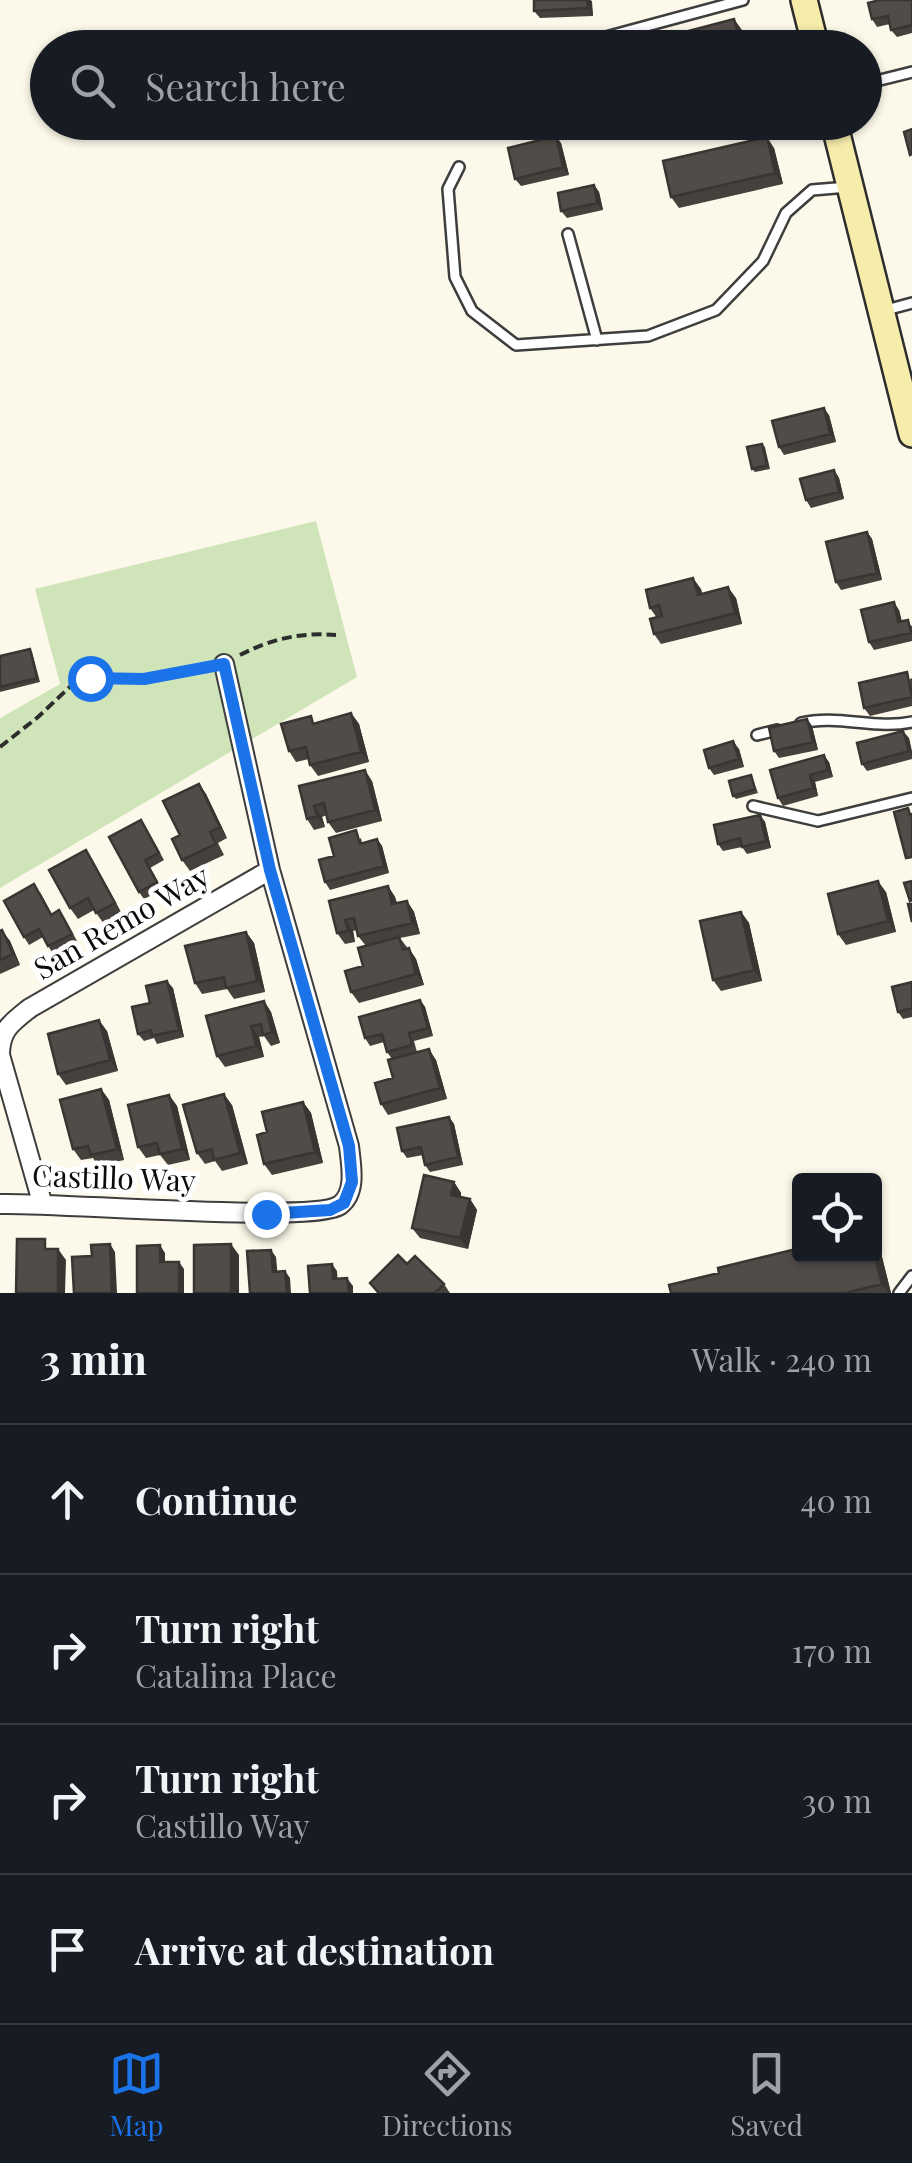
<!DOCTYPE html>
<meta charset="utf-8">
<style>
:root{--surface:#171b24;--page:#242831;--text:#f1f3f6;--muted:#9ea1a6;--line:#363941;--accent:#1a73e8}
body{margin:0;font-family:"Playfair Display",serif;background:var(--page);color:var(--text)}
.controls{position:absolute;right:30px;bottom:30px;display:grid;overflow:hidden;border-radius:10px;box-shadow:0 2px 8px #0004}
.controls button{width:90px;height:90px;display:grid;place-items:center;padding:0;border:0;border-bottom:2px solid var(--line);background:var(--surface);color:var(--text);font:50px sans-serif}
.stop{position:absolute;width:30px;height:30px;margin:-22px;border:8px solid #1a73e8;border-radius:50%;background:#fff}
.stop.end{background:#1a73e8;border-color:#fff;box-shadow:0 2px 10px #0008}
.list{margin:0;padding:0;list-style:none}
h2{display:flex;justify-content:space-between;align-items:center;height:130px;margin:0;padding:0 40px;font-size:42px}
h2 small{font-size:32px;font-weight:400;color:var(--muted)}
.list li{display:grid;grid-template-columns:65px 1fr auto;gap:30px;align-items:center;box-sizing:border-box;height:150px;padding:0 40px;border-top:2px solid var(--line)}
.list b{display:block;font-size:38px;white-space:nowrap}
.list p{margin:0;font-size:32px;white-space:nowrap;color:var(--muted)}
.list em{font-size:32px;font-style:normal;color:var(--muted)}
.icon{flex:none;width:55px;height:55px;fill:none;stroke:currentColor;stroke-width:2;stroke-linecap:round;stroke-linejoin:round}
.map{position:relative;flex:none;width:912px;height:1293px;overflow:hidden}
.search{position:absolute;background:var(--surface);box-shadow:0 2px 8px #0004;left:30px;right:30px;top:30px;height:110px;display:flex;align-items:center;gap:25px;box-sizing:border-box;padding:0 35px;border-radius:55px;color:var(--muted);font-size:38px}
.sheet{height:730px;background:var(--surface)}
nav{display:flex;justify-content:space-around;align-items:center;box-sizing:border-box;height:140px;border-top:2px solid var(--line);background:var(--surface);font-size:28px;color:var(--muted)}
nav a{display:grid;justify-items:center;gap:5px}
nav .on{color:var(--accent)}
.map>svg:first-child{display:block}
.green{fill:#cfe4b8}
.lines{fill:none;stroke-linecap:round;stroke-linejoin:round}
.lane-casing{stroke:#3e3e3e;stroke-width:14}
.street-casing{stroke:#3e3e3e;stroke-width:22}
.secondary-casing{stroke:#2d2d2d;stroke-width:30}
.path{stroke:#2d2d2d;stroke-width:4;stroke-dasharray:10 5;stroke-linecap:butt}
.lane{stroke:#fff;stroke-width:9}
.street{stroke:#fff;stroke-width:18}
.secondary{stroke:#f7edab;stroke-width:25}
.wall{fill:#47413e}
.shaded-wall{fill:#393532}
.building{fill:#524c48;stroke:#393532;stroke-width:2.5}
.route{stroke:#1a73e8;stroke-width:12}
.labels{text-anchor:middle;stroke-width:10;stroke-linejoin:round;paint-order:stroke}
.street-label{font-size:30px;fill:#0b0b0b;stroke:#fff}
</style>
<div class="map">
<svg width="912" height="1293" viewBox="0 0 912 1293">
<rect width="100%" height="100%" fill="#fdf9ea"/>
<path class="green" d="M316 521 357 677 0 888V718L60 684 35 589Z"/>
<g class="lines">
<defs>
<path id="lane" d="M565 48 743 0
M864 84 912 72
M459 167 448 189 455 277 472 311 516 345 648 336 716 310 763 261 786 213 812 190 848 187
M568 234 597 340
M886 310 912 303
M801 723C838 714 875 730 912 722
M757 735 777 730
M753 806 818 821 912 798
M899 1293 912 1276"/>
<path id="street" d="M42 1202 0 1055C0 1030 11 1023 30 1008L270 870
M0 1204C53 1202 314 1224 340 1205 357 1192 351 1165 349 1146L270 870 224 664"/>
<path id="secondary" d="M804 0 816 48
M834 122 912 434"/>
</defs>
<use href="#lane" class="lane-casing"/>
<use href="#street" class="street-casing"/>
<use href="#secondary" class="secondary-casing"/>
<path class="path" d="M240 655C271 639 301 632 336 635
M0 747 38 717 75 682 90 678 143 679 203 669"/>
<use href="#lane" class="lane"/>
<use href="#street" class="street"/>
<use href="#secondary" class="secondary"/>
</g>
<path class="wall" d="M534 0H591L593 16 540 18 534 11Z
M912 0V33L897 37 891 30 890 24 877 27 872 19Z
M561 143 569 175 521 186 515 179Z
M774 148 783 184 679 208 671 197Z
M594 185 599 192 603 210 567 218 561 211Z
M829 415 836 442 784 455 779 447Z
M762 444 765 447 770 469 755 472 752 469Z
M834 470 839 478 844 499 811 508 806 500Z
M867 532 872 539 882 580 841 590 836 582Z
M701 589 702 594 736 598 742 624 661 644 654 634 657 618 650 608Z
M899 610 902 622 912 626V641L874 650 869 642Z
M32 652 40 682 0 692V656Z
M912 678V706L870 716 864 708Z
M351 713 359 724 369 762 318 776 310 765 309 759 296 762 289 751 316 723Z
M807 719 812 726 818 750 779 758 774 751Z
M909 738 912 751V759L867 771 862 764Z
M739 749 744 767 714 775 709 768Z
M829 762 833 777 815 782 818 796 783 806 778 798Z
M751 775 758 793 736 799 733 796Z
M372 781 382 821 336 833 328 822 327 815 322 817 325 827 314 830 307 819 299 786Z
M199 784 206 794 227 838 218 843 224 855 190 871 182 860 180 835Z
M760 815 765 822 771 848 747 854 742 847 723 851 718 844Z
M146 828 164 860 150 868 162 890 144 899 139 892Z
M361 838 362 843 377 839 382 846 389 873 330 890 325 882 334 856Z
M93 861 122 914 104 924 94 910 78 919 70 908Z
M388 886 395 897 397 903 407 901 414 912 420 934 400 938 416 959 424 985 359 1003 351 992 363 966 366 946 358 936 357 930 353 931 355 942 345 944 337 933 329 901Z
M40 892 52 914 64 917 77 941 53 954 43 937 29 945 24 937Z
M886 892 896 932 846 945 838 934Z
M741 912 749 923 762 981 721 991 713 980Z
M0 931 10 941 20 965 0 974Z
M246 932 254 943 265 992 234 999 227 989 202 994 195 983Z
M912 982V1017L903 1019 898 1012Z
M173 988 184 1037 157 1044 154 1038 144 1041 138 1034 150 1003Z
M420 1000 425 1007 433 1036 414 1041 417 1052 436 1060 447 1099 388 1115 381 1104 393 1078 392 1059 387 1052 384 1042 370 1046 365 1038Z
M264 1001 271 1012 280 1043 271 1046 264 1036 259 1037 264 1057 225 1067 217 1056Z
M107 1031 118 1071 66 1085 58 1074Z
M101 1089 109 1100 124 1160 98 1166 93 1158 81 1160 73 1149Z
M169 1095 177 1106 190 1160 168 1165 160 1155 146 1158 138 1147Z
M303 1102 311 1113 323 1163 272 1175 264 1164 267 1132Z
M232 1105 248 1164 222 1171 215 1161 205 1164 197 1153Z
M449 1117 454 1124 463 1165 430 1172 425 1165 423 1155 407 1158 402 1151Z
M454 1182 461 1193V1197L470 1199 477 1210 468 1249 420 1238 412 1228Z
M874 1239 879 1245 891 1293H671L874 1256Z
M407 1264 444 1284 450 1293H377L370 1283Z"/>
<path class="shaded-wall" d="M587 0 592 1 593 16 588 8Z
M734 19 742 30 747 48H742Z
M556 136 561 143 569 175 563 167Z
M767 137 774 148 783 184 775 173Z
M594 185 599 192 603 210 597 203Z
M824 408 829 415 836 442 830 434Z
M834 470 839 478 844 499 839 492Z
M867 532 872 539 882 580 877 573Z
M693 578 701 589 705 606 698 595Z
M728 587 736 598 742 624 735 613Z
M894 602 899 610 904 630 898 622Z
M351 713 359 724 369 762 361 752Z
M807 719 812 726 818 750 813 742Z
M903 731 909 738 912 756 909 751Z
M733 741 739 749 744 767 739 759Z
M824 755 829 762 833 777 828 770Z
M365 770 372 781 382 821 375 810Z
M810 775 815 782 818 796 813 788Z
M199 784 206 794 227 838 220 827Z
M314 806 322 817 325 827 317 816Z
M760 815 765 822 771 848 766 841Z
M377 839 382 846 389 873 384 866Z
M86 850 93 861 122 914 115 903Z
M878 881 886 892 896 932 888 921Z
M388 886 395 897 400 915 392 904Z
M407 901 414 912 420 934 412 923Z
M741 912 749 923 762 981 754 970Z
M345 920 353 931 355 942 348 931Z
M2 930 10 941 20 965 13 954Z
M246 932 254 943 265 992 257 981Z
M409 948 416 959 424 985 416 974Z
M167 981 173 988 184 1037 179 1030Z
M420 1000 425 1007 433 1036 428 1028Z
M264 1001 271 1012 280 1043 272 1032Z
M99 1020 107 1031 118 1071 110 1060Z
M251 1026 259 1037 264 1057 256 1046Z
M429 1049 436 1060 447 1099 440 1088Z
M101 1089 109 1100 124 1160 117 1149Z
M224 1094 232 1105 248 1164 240 1153Z
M169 1095 177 1106 190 1160 182 1149Z
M303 1102 311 1113 323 1163 315 1152Z
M449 1117 454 1124 463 1165 458 1157Z
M454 1182 461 1193 459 1205 451 1195Z
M470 1199 477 1210 468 1249 460 1238Z
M874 1239 879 1245 891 1293H888L882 1284 874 1254Z
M110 1244 115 1252 117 1293H112Z
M231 1244 239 1255V1293H231Z
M160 1245 165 1253V1269L160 1262Z
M58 1249 66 1260 65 1293H58Z
M271 1250 276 1257 278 1279 273 1272Z
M179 1262 184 1269V1293H179Z
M332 1264 337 1271 338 1287 333 1279Z
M285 1271 290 1278 291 1293H287Z
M347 1278 353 1286V1293H349Z"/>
<path class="building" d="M534 0H587L588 8 534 11Z
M880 0H912V25L891 30 888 16 872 19 868 3Z
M734 19 742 48H673L669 36Z
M912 129V154L910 155 904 132Z
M556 136 563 167 515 179 508 148Z
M767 137 775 173 671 197 663 161Z
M594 185 597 203 561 211 558 193Z
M824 408 830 434 779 447 772 421Z
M762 444 767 465 752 469 747 447Z
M834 470 839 492 806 500 800 479Z
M867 532 877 573 836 582 826 542Z
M693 578 698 595 728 587 735 613 654 634 650 619 662 616 659 605 650 608 646 590Z
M894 602 898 622 908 620 911 633 869 642 861 610Z
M30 649 37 678 0 687V656Z
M907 672 912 697 864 708 859 683Z
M351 713 361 752 310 765 306 747 289 751 281 724 311 716 313 724Z
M807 719 813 742 774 751 769 728Z
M903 731 909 751 862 764 857 743Z
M733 741 739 759 709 768 704 750Z
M824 755 828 770 810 775 813 788 778 798 770 770Z
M365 770 375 810 328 822 324 803 314 806 317 816 307 819 299 786Z
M751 775 755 789 733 796 729 781Z
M199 784 220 827 210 832 216 844 182 860 172 839 180 835 163 801Z
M908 808 910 815 912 814V857L906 858 894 812Z
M760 815 766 841 742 847 740 838 718 844 714 825Z
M141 820 159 853 145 860 157 882 139 892 109 837Z
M356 830 360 844 377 839 384 866 325 882 319 860 334 856 329 838Z
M86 850 115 903 96 913 88 898 70 908 49 870Z
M878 881 888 921 838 934 828 894Z
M912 881V900L910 901 904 883Z
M34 884 51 915 59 910 72 934 48 946 39 929 24 937 4 901Z
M388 886 392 904 407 901 412 923 358 936 354 918 345 920 348 931 337 933 329 901Z
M908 904H912V922Z
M741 912 754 970 713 980 700 921Z
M2 930 13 954 0 960V931Z
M246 932 257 981 226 988 224 977 195 983 185 946Z
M399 937 403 950 409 948 416 974 351 992 345 971 363 966 358 948Z
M167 981 179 1030 152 1036 151 1030 138 1034 132 1007 150 1003 146 986Z
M912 982V1008L898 1012 892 987Z
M420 1000 428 1028 409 1033 412 1045 387 1052 382 1034 365 1038 359 1017Z
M264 1001 272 1032 263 1035 261 1024 251 1026 256 1046 217 1056 206 1016Z
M99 1020 110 1060 58 1074 48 1034Z
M429 1049 440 1088 381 1104 375 1083 393 1078 388 1060Z
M101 1089 117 1149 91 1155 88 1146 73 1149 60 1100Z
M224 1094 240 1153 214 1160 212 1149 197 1153 183 1105Z
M169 1095 182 1149 160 1154 157 1143 138 1147 128 1105Z
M303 1102 315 1152 264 1164 257 1135 267 1132 262 1112Z
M449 1117 458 1157 425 1165 421 1147 402 1151 397 1128Z
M424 1175 454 1182 451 1195 470 1199 460 1238 412 1228Z
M17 1239H45V1249H58V1293H16Z
M110 1244 112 1293H74L72 1257 92 1256 91 1245Z
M231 1244V1293H194V1245Z
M160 1245V1262H179V1293H137V1246Z
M800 1248V1256H874V1254L882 1284 845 1293H671L669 1285 719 1273 718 1268Z
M271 1250 273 1272 285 1271 287 1293H250L247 1251Z
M398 1255 407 1264 415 1256 444 1284 435 1293H379L370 1283Z
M332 1264 333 1279 347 1278 349 1293H310L308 1266Z"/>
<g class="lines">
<path class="route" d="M90 678 144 679 224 664 270 870 349 1146 352 1182 344 1203 330 1210 266 1214"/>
</g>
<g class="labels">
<g class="street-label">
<text transform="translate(122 923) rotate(-30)" y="10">San Remo Way</text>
<text transform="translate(114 1179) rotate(2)" y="10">Castillo Way</text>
</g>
</g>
</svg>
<div class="controls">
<button><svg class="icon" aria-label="locate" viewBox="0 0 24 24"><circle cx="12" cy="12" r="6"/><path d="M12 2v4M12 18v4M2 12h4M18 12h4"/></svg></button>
</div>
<div class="stop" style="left:90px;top:678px"></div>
<div class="stop end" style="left:266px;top:1214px"></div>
<div class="search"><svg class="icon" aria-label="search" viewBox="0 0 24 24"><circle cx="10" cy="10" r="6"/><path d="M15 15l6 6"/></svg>Search here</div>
</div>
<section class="sheet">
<h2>3 min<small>Walk · 240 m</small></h2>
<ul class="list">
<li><svg class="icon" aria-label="ahead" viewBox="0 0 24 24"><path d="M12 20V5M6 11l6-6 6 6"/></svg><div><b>Continue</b></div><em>40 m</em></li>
<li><svg class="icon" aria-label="right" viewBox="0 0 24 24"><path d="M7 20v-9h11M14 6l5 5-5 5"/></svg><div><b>Turn right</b><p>Catalina Place</p></div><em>170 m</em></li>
<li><svg class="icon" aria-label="right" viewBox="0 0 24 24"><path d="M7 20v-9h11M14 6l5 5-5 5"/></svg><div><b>Turn right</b><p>Castillo Way</p></div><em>30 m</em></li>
<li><svg class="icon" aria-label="arrive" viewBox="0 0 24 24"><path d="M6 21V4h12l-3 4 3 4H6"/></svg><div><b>Arrive at destination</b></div></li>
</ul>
</section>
<nav>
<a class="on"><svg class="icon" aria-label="map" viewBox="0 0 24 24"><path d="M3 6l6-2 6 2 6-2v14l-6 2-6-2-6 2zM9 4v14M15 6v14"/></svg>Map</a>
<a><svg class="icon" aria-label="directions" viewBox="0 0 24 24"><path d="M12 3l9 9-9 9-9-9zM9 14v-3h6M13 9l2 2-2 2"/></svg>Directions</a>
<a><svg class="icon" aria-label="saved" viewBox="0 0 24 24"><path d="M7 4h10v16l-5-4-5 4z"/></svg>Saved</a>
</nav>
